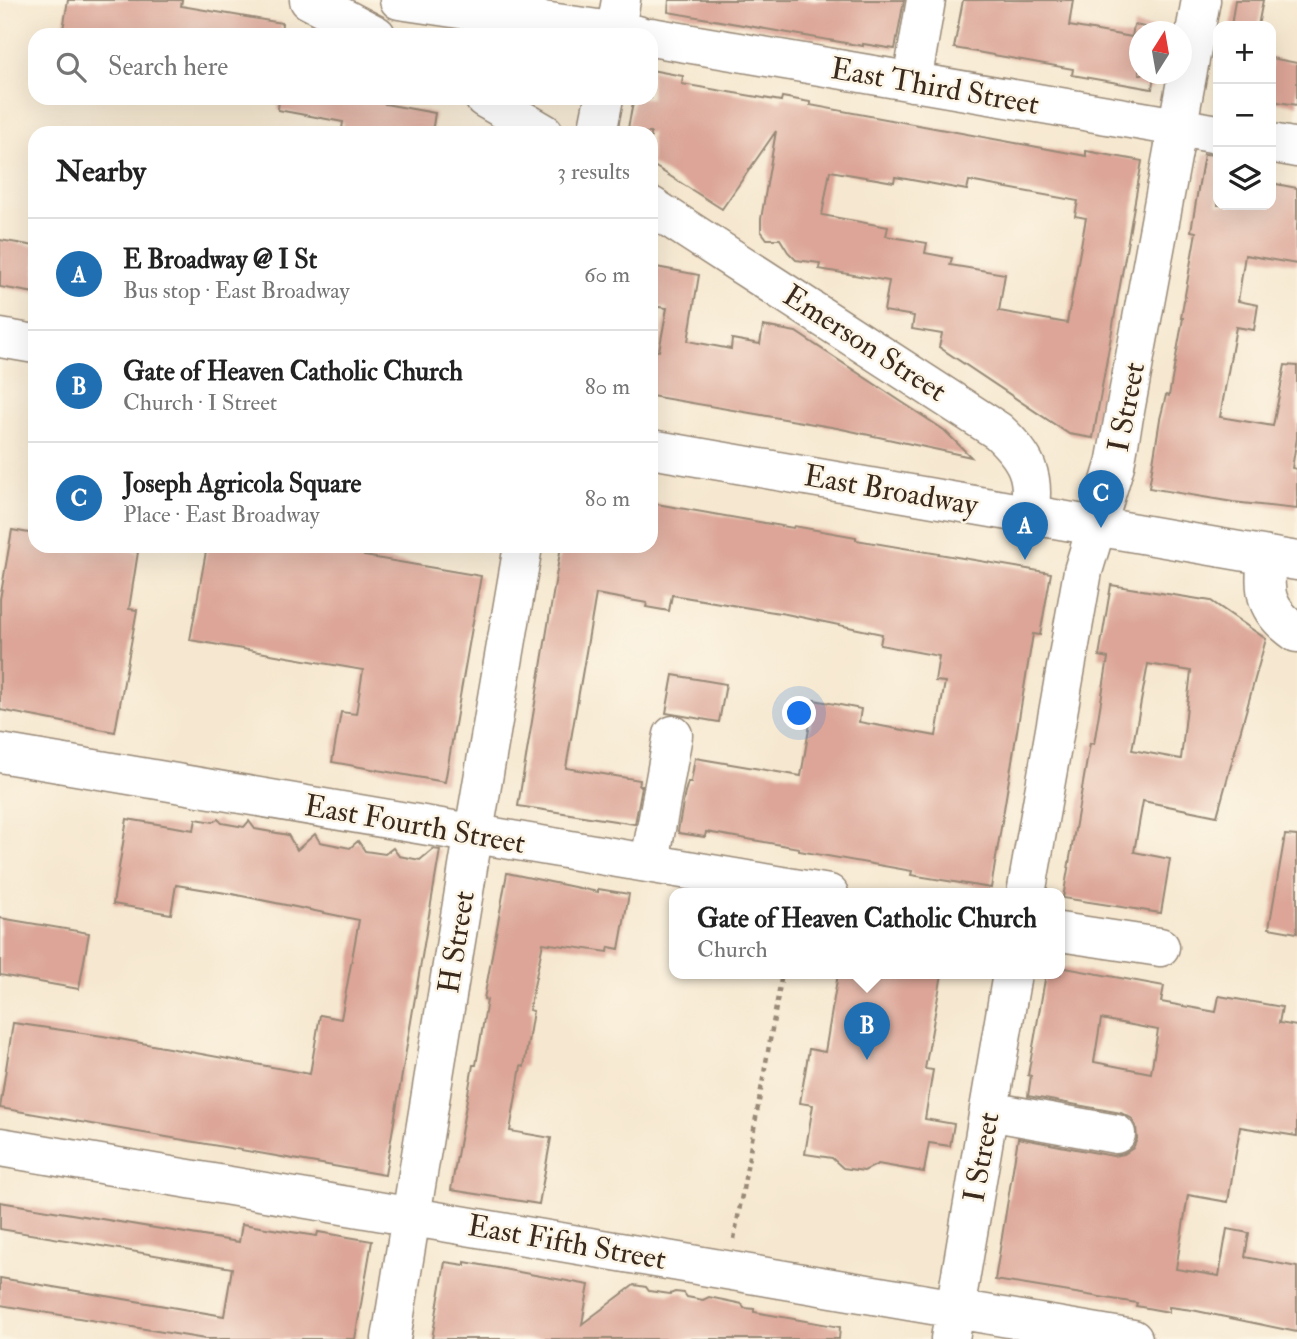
<!DOCTYPE html>
<meta charset="utf-8">
<style>
:root{--surface:#fff;--page:#f6f6f6;--text:#222;--muted:#767676;--line:#e0e0e0;--accent:#1f6fb2}
body{margin:0;font-family:"IM FELL Double Pica",serif;background:var(--page);color:var(--text)}
.controls{position:absolute;right:21px;top:21px;display:grid;overflow:hidden;border-radius:14px;box-shadow:0 7px 28px #0002}
.controls button{width:63px;height:63px;display:grid;place-items:center;padding:0;border:0;border-bottom:2px solid var(--line);background:var(--surface);color:var(--text);font:35px sans-serif}
.compass{position:absolute;left:1129px;top:21px;width:63px;height:63px;border-radius:50%;background:var(--surface);box-shadow:0 7px 28px #0002;rotate:11deg}
.you{position:absolute;left:800px;top:714px;width:24px;height:24px;margin:-18px;border:5px solid #fff;border-radius:50%;background:#1a73e8;box-shadow:0 0 0 10px #1a73e833}
.badge{display:grid;place-items:center;width:46px;height:46px;border-radius:50%;background:var(--accent);color:#fff;font-size:23px;font-weight:700}
.pin{position:absolute;translate:-50% -58px;filter:drop-shadow(0 2px 4px #0008)}
.pin::after{content:'';position:absolute;top:37px;width:24px;height:21px;background:inherit;clip-path:polygon(0 0,100% 0,50% 100%)}
.popup{position:absolute;left:669px;top:888px;width:396px;height:91px;box-sizing:border-box;display:grid;place-content:center;border-radius:14px;background:var(--surface);filter:drop-shadow(0 2px 5px #0005);font-size:23px;white-space:nowrap;color:var(--muted)}
.popup b{font-size:26px;color:var(--text)}
.popup::after{content:'';position:absolute;left:50%;top:100%;margin-left:-14px;border:14px solid transparent;border-top-color:var(--surface)}
.list{margin:0;padding:0;list-style:none}
h2{display:flex;justify-content:space-between;align-items:center;height:91px;margin:0;padding:0 28px;font-size:30px}
h2 small{font-size:23px;font-weight:400;color:var(--muted)}
.list li{display:grid;grid-template-columns:46px 1fr auto;gap:21px;align-items:center;box-sizing:border-box;height:112px;padding:0 28px;border-top:2px solid var(--line)}
.list b{display:block;font-size:26px;white-space:nowrap}
.list p{margin:0;font-size:23px;white-space:nowrap;color:var(--muted)}
.list em{font-size:23px;font-style:normal;color:var(--muted)}
.icon{flex:none;width:38px;height:38px;fill:none;stroke:currentColor;stroke-width:2;stroke-linecap:round;stroke-linejoin:round}
.map{position:relative;flex:none;width:1297px;height:1339px;overflow:hidden}
.search{position:absolute;background:var(--surface);box-shadow:0 7px 28px #0002;left:28px;top:28px;width:630px;height:77px;display:flex;align-items:center;gap:18px;box-sizing:border-box;padding:0 24px;border-radius:21px;color:var(--muted);font-size:26px}
.panel{position:absolute;background:var(--surface);box-shadow:0 7px 28px #0002;left:28px;top:126px;width:630px;height:427px;border-radius:21px}
.map>svg:first-child{display:block}
.building{fill:#dca597;fill-rule:evenodd}
.lines{fill:none;stroke-linecap:round;stroke-linejoin:round}
.minor-casing{stroke:#988977;stroke-width:41}
.major-casing{stroke:#988977;stroke-width:41}
.path{stroke:#988977;stroke-width:4.5;stroke-dasharray:5 5;stroke-linecap:butt}
.minor{stroke:#fff;stroke-width:38}
.major{stroke:#fff;stroke-width:38}
.labels{text-anchor:middle;stroke-width:5;stroke-linejoin:round;paint-order:stroke}
.street-label{font-size:30px;fill:#3b2a1e;stroke:#fcf5e5}
</style>
<div class="map">
<svg width="1297" height="1339" viewBox="0 0 1297 1339">
<rect width="100%" height="100%" fill="#fcf5e5"/>
<filter id="ink" filterUnits="userSpaceOnUse"><feTurbulence type="fractalNoise" baseFrequency=".0143" numOctaves="2"/><feDisplacementMap in="SourceGraphic" scale="14" xChannelSelector="R" yChannelSelector="G"/><feConvolveMatrix kernelMatrix="1 2 1 2 8 2 1 2 1" color-interpolation-filters="sRGB"/></filter>
<filter id="wash" filterUnits="userSpaceOnUse"><feTurbulence type="fractalNoise" baseFrequency=".00686" numOctaves="4" result="noise"/><feDisplacementMap in="SourceGraphic" scale="28" xChannelSelector="R" yChannelSelector="G"/><feGaussianBlur stdDeviation="1.57" result="paint"/><feColorMatrix in="noise" values="0 0 0 0 0 0 0 0 0 0 0 0 0 0 0 0 0 1.4 0 .05"/><feComposite in="paint" operator="in"/></filter>
<g filter="url(#wash)">
<rect width="100%" height="100%" fill="#f6e8d0"/>
<g id="blocks">
<path class="building" d="M68 0H182L181 6 282 23 281 35H62Z
M669 0H904L895 49 863 44V46L668 12Z
M963 0H1073L1069 26 1132 37 1134 25 1162 30 1139 32V74H1154L1152 89 1072 75 1073 69 954 48Z
M1235 0H1263L1258 26H1231Z
M1271 58 1297 63V105L1271 101Z
M651 70 683 76 682 84 781 101 782 97 810 102V105L1086 156V151L1142 161 1093 438 1069 434 939 347 942 334 912 329 914 316 884 311 889 281 819 269 820 263 796 260 788 252 780 239H767L761 231V219L776 131 722 209 651 164V133H627L634 98H651ZM830 171 894 182 895 177 967 190 969 181 1078 201 1075 216 1086 218 1067 323 999 311 1005 274 950 265 952 258 925 253 927 243 886 236 888 227 822 215Z
M279 98H387L385 104 435 113 432 133H349L350 130 342 129 343 122 278 110Z
M1204 154 1218 155V205H1271V183L1297 188V264L1245 255 1238 301 1258 305 1254 330 1236 327 1220 417 1273 426 1285 365 1297 366V438L1292 468 1297 469V509L1233 502 1149 488 1160 419 1166 395 1169 396 1183 318H1181L1196 232 1191 231Z
M0 240 35 246V293L0 287Z
M651 266 699 275 688 341 731 349 732 339 760 344 763 326 796 332 944 430 971 457 837 428 651 396V350L659 351 667 308 651 306Z
M651 503 793 528 794 526 856 537V540L1051 573 1040 635 1033 634 991 888 911 875 912 871 799 851V848L706 832 705 837 679 833 678 831 685 792 688 782H691L695 758 801 776 814 700 861 709 859 722 936 736 945 682 935 681 939 656 880 645 882 634 786 614 672 595 669 611 646 607 647 603 596 594 566 768 640 780 639 786H642L635 824 518 806 561 546H651Z
M12 530 35 534V546H105L138 552 129 609 137 610 115 732 0 710V599Z
M207 546H366L364 556 481 576 445 782 332 762 341 712 356 714 363 670 190 640Z
M1111 585 1211 601 1266 639 1217 816 1143 801 1134 852 1170 859 1161 913 1063 898 1090 743 1094 744 1108 658 1099 656ZM1148 664 1191 671 1181 759 1132 750Z
M673 675 726 684 719 722 666 713Z
M127 819 194 830 196 819 213 822 218 819 222 823 244 827 249 821 255 829 288 835 297 850 315 834 320 842 350 848 358 841 365 851 385 854 393 848 399 856 420 860 433 849 440 850 385 1175 0 1108 13 1023 103 1036 310 1074 320 1015 341 1019 359 920 232 894 176 885 171 914 113 904Z
M1285 835 1297 836V933L1269 928Z
M507 873 598 892V889L629 894 619 949 609 947 608 952 543 943 529 1010 533 1011 524 1067 521 1066 510 1131 551 1138 539 1204 451 1190 473 1065H476L482 1031 487 1000 484 999Z
M0 918 89 933 79 989 0 975Z
M1060 967 1164 986 1161 1002 1216 1012 1219 996 1282 1007 1279 1023 1297 1026V1136L1240 1127 1228 1202 1188 1195 1176 1269 1219 1276 1227 1229 1249 1233 1245 1257 1297 1267V1332L1192 1310 1169 1307V1312L1136 1306 1137 1303 995 1280 1018 1138 1113 1156 1124 1154 1133 1148 1137 1139 1136 1126 1131 1118 1121 1113 1028 1096 1031 1076 1028 1075 1046 974H1060ZM1101 1019 1158 1030 1151 1073 1094 1062Z
M838 974H942L925 1069 933 1070 925 1119 954 1124 950 1146 929 1143 924 1172 878 1164 864 1171 843 1168 832 1158 805 1154 813 1105 800 1103 809 1049 825 1052Z
M0 1202 239 1242 242 1224 317 1236 318 1232 372 1241 355 1339H205L0 1305V1278L224 1316 232 1268 0 1229Z
M445 1262 465 1265V1262L589 1285 582 1324 634 1285 646 1287 649 1291 670 1294 675 1292 684 1293 687 1297 703 1300 709 1297 742 1304 744 1308 754 1309V1312L840 1327 839 1339H432Z"/>
</g>
</g>
<g filter="url(#ink)">
<use href="#blocks" fill-opacity="0" stroke="#988977" stroke-width="2"/>
<g class="lines">
<defs>
<path id="minor" d="M309 0 376 35
M399 0 638 35
M615 35 621 0
M651 37 1218 134
M912 82 926 0
M484 98 544 133
M597 133 604 98
M1271 143 1297 148
M651 206 998 431C1026 457 1036 475 1029 514
M1267 556C1263 593 1265 611 1297 633
M0 753 829 894
M650 862 673 735
M1026 894 1083 571 1115 465 1201 0
M1060 932 1160 947
M989 1111 1116 1134
M0 1147 1133 1339
M391 1339 469 861 523 546
M950 1339 1012 974"/>
<path id="major" d="M0 338 35 344
M651 449 1297 561"/>
</defs>
<use href="#minor" class="minor-casing"/>
<use href="#major" class="major-casing"/>
<path class="path" d="M734 1239 782 974"/>
<use href="#minor" class="minor"/>
<use href="#major" class="major"/>
</g>
</g>
<g class="labels">
<g class="street-label">
<text transform="translate(935 86) rotate(10)" y="10">East Third Street</text>
<text transform="translate(865 343) rotate(33)" y="10">Emerson Street</text>
<text transform="translate(1126 407) rotate(-79)" y="10">I Street</text>
<text transform="translate(891 490) rotate(10)" y="10">East Broadway</text>
<text transform="translate(415 824) rotate(10)" y="10">East Fourth Street</text>
<text transform="translate(456 942) rotate(-81)" y="10">H Street</text>
<text transform="translate(981 1157) rotate(-80)" y="10">I Street</text>
<text transform="translate(567 1242) rotate(10)" y="10">East Fifth Street</text>
</g>
</g>
</svg>
<div class="controls">
<button>+</button>
<button>−</button>
<button><svg class="icon" aria-label="layers" viewBox="0 0 24 24"><path d="M12 4l9 5-9 5-9-5zM3 14l9 5 9-5"/></svg></button>
</div>
<svg class="compass" viewBox="-18 -18 36 36"><path d="M0-13l5 13h-10z" fill="#e53935"/><path d="M0 13l5-13h-10z" fill="#767676"/></svg>
<div class="you"></div>
<div class="pin badge" style="left:1025px;top:560px">A</div>
<div class="pin badge" style="left:867px;top:1060px">B</div>
<div class="popup"><b>Gate of Heaven Catholic Church</b>Church</div>
<div class="pin badge" style="left:1101px;top:528px">C</div>
<div class="search"><svg class="icon" aria-label="search" viewBox="0 0 24 24"><circle cx="10" cy="10" r="6"/><path d="M15 15l6 6"/></svg>Search here</div>
<section class="panel">
<h2>Nearby<small>3 results</small></h2>
<ul class="list">
<li><span class="badge">A</span><div><b>E Broadway @ I St</b><p>Bus stop · East Broadway</p></div><em>60 m</em></li>
<li><span class="badge">B</span><div><b>Gate of Heaven Catholic Church</b><p>Church · I Street</p></div><em>80 m</em></li>
<li><span class="badge">C</span><div><b>Joseph Agricola Square</b><p>Place · East Broadway</p></div><em>80 m</em></li>
</ul>
</section>
</div>
